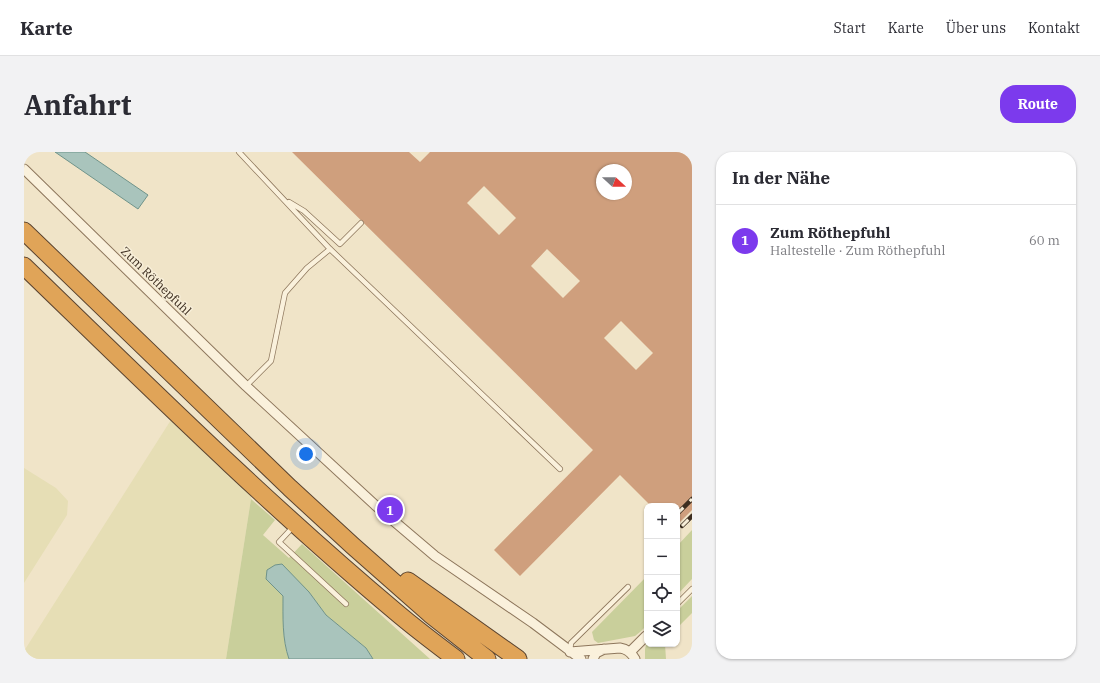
<!DOCTYPE html>
<html lang="de">
<meta charset="utf-8">
<style>
:root{--surface:#fff;--page:#f2f2f3;--text:#2b2b33;--muted:#7c7c81;--line:#e1e1e2;--accent:#7c3aed}
body{margin:0;font-family:"IBM Plex Serif",serif;background:var(--page);color:var(--text)}
.controls{position:absolute;right:12px;bottom:12px;display:grid;overflow:hidden;border-radius:8px;box-shadow:0 1px 3px #0004}
.controls button{width:36px;height:36px;display:grid;place-items:center;padding:0;border:0;border-bottom:1px solid var(--line);background:var(--surface);color:var(--text);font:20px sans-serif}
.compass{position:absolute;left:572px;top:12px;width:36px;height:36px;border-radius:50%;background:var(--surface);box-shadow:0 1px 3px #0004;rotate:111deg}
.you{position:absolute;left:282px;top:302px;width:14px;height:14px;margin:-10px;border:3px solid #fff;border-radius:50%;background:#1a73e8;box-shadow:0 0 0 6px #1a73e833}
.badge{display:grid;place-items:center;width:26px;height:26px;border-radius:50%;background:var(--accent);color:#fff;font-size:13px;font-weight:700}
.pin{position:absolute;translate:-50% -50%;border:2px solid #fff;box-shadow:0 1px 4px #0006}
.list{margin:0;padding:0;list-style:none}
h2{display:flex;justify-content:space-between;align-items:center;height:52px;margin:0;padding:0 16px;font-size:17px}
h2 small{font-size:13px;font-weight:400;color:var(--muted)}
.list li{display:grid;grid-template-columns:26px 1fr auto;gap:12px;align-items:center;box-sizing:border-box;height:72px;padding:0 16px;border-top:1px solid var(--line)}
.list b{display:block;font-size:15px;white-space:nowrap}
.list p{margin:0;font-size:13px;white-space:nowrap;color:var(--muted)}
.list em{font-size:13px;font-style:normal;color:var(--muted)}
.icon{flex:none;width:22px;height:22px;fill:none;stroke:currentColor;stroke-width:2;stroke-linecap:round;stroke-linejoin:round}
.map{position:relative;flex:none;width:668px;height:507px;overflow:hidden;border-radius:16px}
header{display:flex;align-items:center;gap:24px;box-sizing:border-box;height:56px;padding:0 20px;background:var(--surface);border-bottom:1px solid var(--line)}
header strong{font-size:19px}
nav{display:flex;gap:22px;margin-inline-start:auto;font-size:14px}
.intro{display:flex;align-items:center;justify-content:space-between;box-sizing:border-box;height:96px;padding:0 24px}
h1{margin:0;font-size:28px}
.button{padding:10px 18px;border-radius:16px;background:var(--accent);color:#fff;font-size:14px;font-weight:700}
main{display:flex;gap:24px;padding:0 24px}
aside{flex:1;background:var(--surface);border-radius:16px;box-shadow:0 1px 3px #0004}
.map>svg:first-child{display:block}
.farmland{fill:#e6deb5}
.green{fill:#c9cf9b}
.water{fill:#a9c4bc;stroke:#6f938a}
.building{fill:#cf9f7d;fill-rule:evenodd}
.lines{fill:none;stroke-linecap:round;stroke-linejoin:round}
.lane-casing{stroke:#8d765c;stroke-width:6}
.street-casing{stroke:#8d765c;stroke-width:11}
.highway-casing{stroke:#5b4430;stroke-width:19}
.lane{stroke:#faf1dc;stroke-width:4.5}
.street{stroke:#faf1dc;stroke-width:9}
.highway{stroke:#e0a458;stroke-width:17}
.rail-casing{stroke:#3d2e20;stroke-width:4.5}
.rail{stroke:#f7eed8;stroke-width:3;stroke-dasharray:9;stroke-linecap:butt}
.labels{text-anchor:middle;stroke-width:3;stroke-linejoin:round;paint-order:stroke}
.street-label{font-size:12px;fill:#3d2e20;stroke:#f7eed8}
</style>
<header>
<strong>Karte</strong>
<nav><a>Start</a><a>Karte</a><a>Über uns</a><a>Kontakt</a></nav>
</header>
<div class="intro"><h1>Anfahrt</h1><a class="button">Route</a></div>
<main>
<div class="map">
<svg width="668" height="507" viewBox="0 0 668 507">
<rect width="100%" height="100%" fill="#f0e4c8"/>
<path class="farmland" d="M152 260 229 334 202 507H0V499Z
M0 316 32 336 44 349 43 363 0 431Z"/>
<path class="green" d="M227 347 251 368 239 383 265 406 278 392 406 507H349L342 496 302 463 285 440 259 443C259 465 258 487 265 507H202Z
M668 378V427L653 443V394Z
M623 424V473L616 480 611 484 574 491 570 488 568 480Z
M668 444V461L653 476V459Z
M623 490V492H641L642 507H621V497Z"/>
<path class="water" d="M31 0H61L124 43 114 57Z
M258 412 285 440 302 463 342 496 349 507H265C258 487 259 465 259 444L242 427 243 418 251 413Z"/>
<path class="building" d="M268 0H385L396 10 406 0H668V358L653 373V354H627L596 323 496 424 470 398 569 298ZM578 18H602V42H578ZM460 34 492 66 475 83 443 51ZM523 97 556 129 539 146 507 114ZM597 169 629 201 612 218 580 186Z"/>
<g class="lines">
<defs>
<path id="lane" d="M215 0 306 97 536 317
M265 50 280 59 316 92 337 71
M222 234 247 209 261 141 283 116 306 97
M269 375 255 390 322 452
M653 452 668 437
M546 499 547 491 604 435"/>
<path id="street" d="M0 17 222 234 351 353 411 404 509 471 557 507
M546 500 596 496C603 497 607 500 611 507
M606 500 622 484
M569 507 572 501 580 497"/>
<path id="highway" d="M0 79 266 336 329 394 406 462 463 507
M0 114C122 232 242 351 372 460 392 477 412 492 432 507
M384 429 494 507"/>
</defs>
<use href="#lane" class="lane-casing"/>
<use href="#street" class="street-casing"/>
<use href="#highway" class="highway-casing"/>
<use href="#lane" class="lane"/>
<use href="#street" class="street"/>
<use href="#highway" class="highway"/>
<defs>
<path id="rail" d="M653 362 668 347
M658 374 668 364"/>
</defs>
<use href="#rail" class="rail-casing"/>
<use href="#rail" class="rail"/>
</g>
<g class="labels">
<g class="street-label">
<text transform="translate(132 129) rotate(44)" y="4">Zum Röthepfuhl</text>
</g>
</g>
</svg>
<div class="controls">
<button>+</button>
<button>−</button>
<button><svg class="icon" aria-label="locate" viewBox="0 0 24 24"><circle cx="12" cy="12" r="6"/><path d="M12 2v4M12 18v4M2 12h4M18 12h4"/></svg></button>
<button><svg class="icon" aria-label="layers" viewBox="0 0 24 24"><path d="M12 4l9 5-9 5-9-5zM3 14l9 5 9-5"/></svg></button>
</div>
<svg class="compass" viewBox="-18 -18 36 36"><path d="M0-13l5 13h-10z" fill="#e53935"/><path d="M0 13l5-13h-10z" fill="#7c7c81"/></svg>
<div class="you"></div>
<div class="pin badge" style="left:366px;top:358px">1</div>
</div>
<aside>
<h2>In der Nähe<small></small></h2>
<ul class="list">
<li><span class="badge">1</span><div><b>Zum Röthepfuhl</b><p>Haltestelle · Zum Röthepfuhl</p></div><em>60 m</em></li>
</ul>
</aside>
</main>
